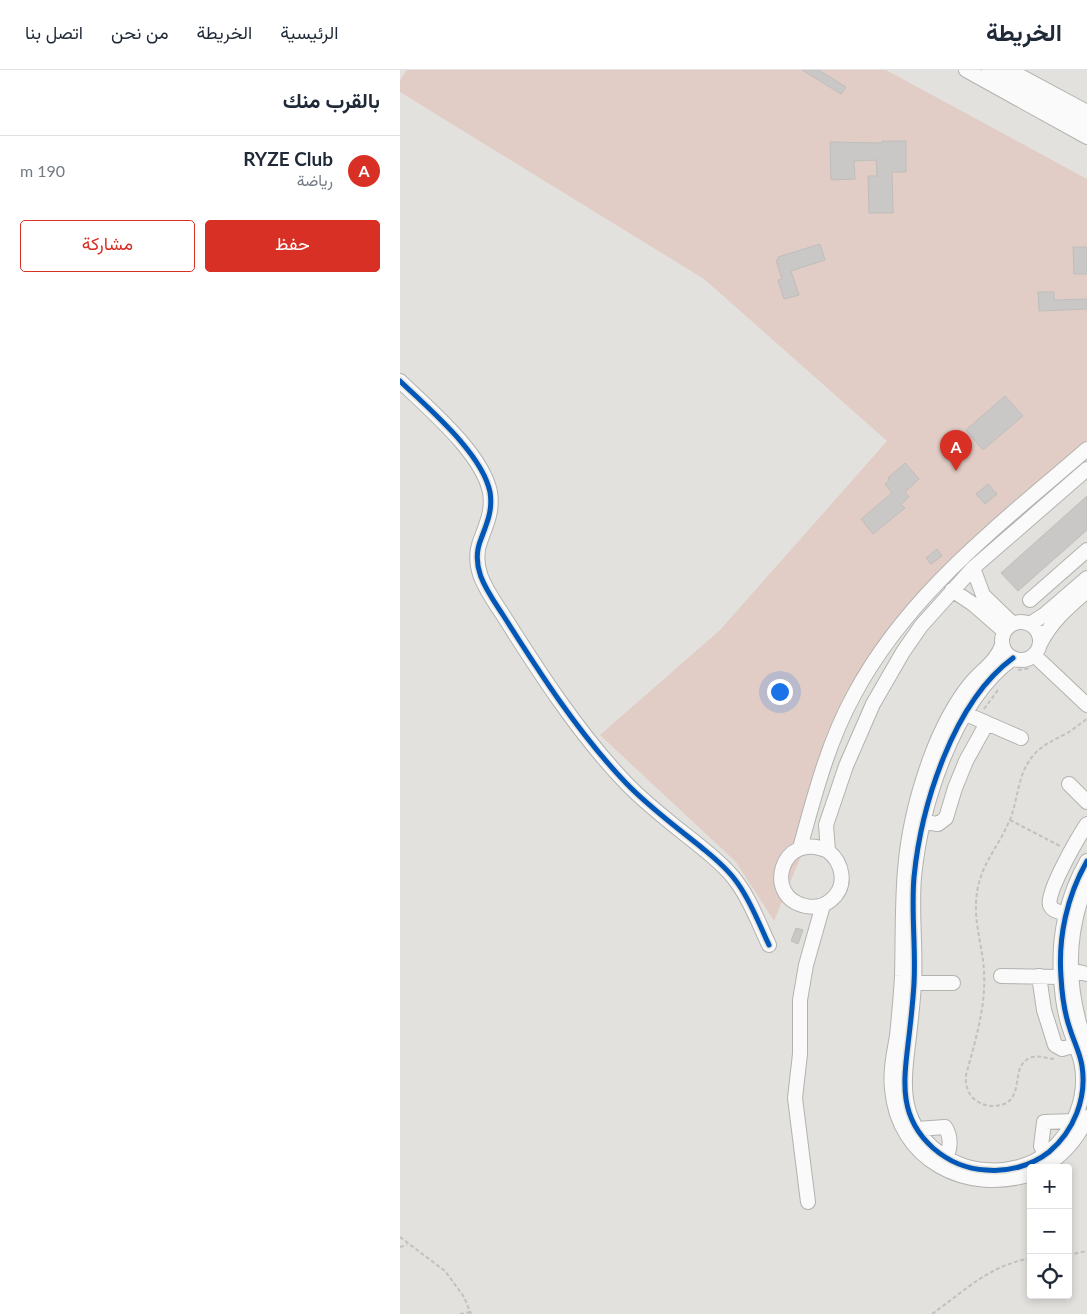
<!DOCTYPE html>
<html lang="ar">
<meta charset="utf-8">
<style>
:root{--surface:#fff;--page:#f6f6f7;--text:#1f2937;--muted:#747a83;--line:#e0e1e3;--accent:#d93025}
body{margin:0;font-family:Lato,Vazirmatn,sans-serif;background:var(--page);color:var(--text);direction:rtl}
.controls{position:absolute;right:15px;bottom:15px;display:grid;overflow:hidden;border-radius:5px;box-shadow:0 2px 8px #0003}
.controls button{width:45px;height:45px;display:grid;place-items:center;padding:0;border:0;border-bottom:1px solid var(--line);background:var(--surface);color:var(--text);font:25px sans-serif}
.you{position:absolute;left:379px;top:621px;width:18px;height:18px;margin:-12px;border:4px solid #fff;border-radius:50%;background:#1a73e8;box-shadow:0 0 0 8px #1a73e833}
.badge{display:grid;place-items:center;width:32px;height:32px;border-radius:50%;background:var(--accent);color:#fff;font-size:16px;font-weight:700}
.pin{position:absolute;translate:-50% -41px;filter:drop-shadow(0 1px 2px #0008)}
.pin::after{content:'';position:absolute;top:26px;width:18px;height:15px;background:inherit;clip-path:polygon(0 0,100% 0,50% 100%)}
.list{margin:0;padding:0;list-style:none}
h2{display:flex;justify-content:space-between;align-items:center;height:65px;margin:0;padding:0 20px;font-size:21px}
h2 small{font-size:16px;font-weight:400;color:var(--muted)}
.list li{display:grid;grid-template-columns:32px 1fr auto;gap:15px;align-items:center;box-sizing:border-box;height:70px;padding:0 20px;border-top:1px solid var(--line)}
.list b{display:block;font-size:19px;white-space:nowrap}
.list p{margin:0;font-size:16px;white-space:nowrap;color:var(--muted)}
.list em{font-size:16px;font-style:normal;color:var(--muted)}
.actions{display:flex;gap:10px;padding:15px 20px}
.actions a{flex:1;padding:11px 0;border:1px solid var(--accent);border-radius:5px;text-align:center;font-size:18px;color:var(--accent)}
.actions .main{background:var(--accent);color:#fff}
.icon{flex:none;width:28px;height:28px;fill:none;stroke:currentColor;stroke-width:2;stroke-linecap:round;stroke-linejoin:round}
.map{position:relative;flex:none;width:687px;height:1244px;overflow:hidden;direction:ltr}
header{display:flex;align-items:center;gap:30px;box-sizing:border-box;height:70px;padding:0 25px;background:var(--surface);border-bottom:1px solid var(--line)}
header strong{font-size:24px}
nav{display:flex;gap:28px;margin-inline-start:auto;font-size:18px}
main{display:flex}
aside{flex:1;background:var(--surface)}
.map>svg:first-child{display:block}
.green{fill:#e2cdc6}
.building{fill:#c9c8c6;stroke:#bfbebb}
.lines{fill:none;stroke-linecap:round;stroke-linejoin:round}
.minor-casing{stroke:#b2b2af;stroke-width:16}
.path{stroke:#c2c1c0;stroke-width:2;stroke-dasharray:4 2.5;stroke-linecap:butt}
.minor{stroke:#fbfafa;stroke-width:14}
.cycleway-casing{stroke:#e3e2dc;stroke-width:8}
.cycleway{stroke:#0057b8;stroke-width:5}
</style>
<header>
<strong>الخريطة</strong>
<nav><a>الرئيسية</a><a>الخريطة</a><a>من نحن</a><a>اتصل بنا</a></nav>
</header>
<main>
<div class="map">
<svg width="687" height="1244" viewBox="0 0 687 1244">
<rect width="100%" height="100%" fill="#e2e1dd"/>
<path class="green" d="M7 0H486L687 109V370L572 470 512 545 457 625 399 791 374 851 336 792 200 665 320 560 487 371 304 209 0 22V10Z"/>
<path class="building" d="M402 0H419L446 17 441 24Z
M482 71H506V102H492L493 143H469L468 106H477L476 90 454 91 455 109 431 110 430 72 482 73Z
M420 174 425 190 391 201 399 225 384 229 378 210 382 209 376 190 379 189 378 187Z
M673 177H687V204H674Z
M638 222H654V230L687 229V239L639 241Z
M605 326 623 346 583 380 566 360Z
M505 393 519 409 505 422 509 427 501 434 505 438 473 464 461 449 492 423 485 414 489 410 488 408Z
M588 414 597 424 585 434 576 424Z
M687 426V460L618 521 601 503Z
M537 479 542 486 531 494 526 488Z
M396 858 403 860 398 874 391 871Z"/>
<g class="lines">
<defs>
<path id="minor" d="M566 0 687 67
M589 0 687 55
M609 0 687 42
M0 311C28 338 82 383 90 422 93 440 87 453 81 469 69 498 88 522 103 545 139 602 179 664 226 713 249 737 275 756 301 777 313 787 326 797 336 811 350 829 359 854 369 875
M573 498 583 525 612 553
M552 520 573 534 604 561
M630 530 687 480
M602 571a19 19 0 1 1 38 0a19 19 0 1 1-38 0Z
M630 554 644 545 687 508
M640 574C651 552 668 537 687 521
M602 575C597 591 582 600 571 613 553 635 540 662 530 689 517 725 508 762 505 800 502 835 503 870 502 906 501 926 499 946 497 966 494 983 490 1001 492 1019 498 1090 566 1125 631 1104
M634 585 687 635
M613 588C553 632 521 736 514 807 511 842 516 878 514 913 513 931 511 949 509 966 504 1009 497 1046 533 1078 548 1091 566 1099 586 1100 608 1102 631 1096 649 1082 674 1061 687 1028 682 996 680 983 674 972 670 959 664 942 662 925 661 907 658 867 667 826 687 791
M566 644 621 668
M669 714 687 732
M524 752 538 754 546 748 555 718 566 691 587 653
M400 778C414 727 428 672 454 625 508 523 602 453 687 379
M428 781C381 759 362 828 406 836 415 838 424 836 431 830 448 816 443 793 428 781L426 755 446 696 473 634 503 582 521 556 573 498 687 399
M687 813C664 867 667 923 687 978
M666 844C660 842 652 841 650 835 645 824 679 766 687 754
M670 900 687 904
M601 906 660 907
M639 906 644 940 655 975 662 979 676 975
M514 913H553
M517 1059 545 1057C551 1066 551 1078 546 1087
M645 1085 641 1076 644 1052 674 1051
M643 1098C663 1085 678 1069 687 1047
M408 1132 395 1028 400 984V930L406 895 423 835"/>
</defs>
<use href="#minor" class="minor-casing"/>
<path class="path" d="M618 600 631 598
M584 639 598 620
M610 750 660 776
M654 989C644 988 634 983 625 991 611 1002 626 1035 593 1036 585 1036 578 1033 572 1027 567 1021 565 1013 566 1005 575 971 586 938 584 902 583 879 575 857 576 834 577 796 598 780 611 747 618 728 618 704 632 687 642 674 655 670 669 662 675 658 681 653 687 649
M0 1167 45 1201 64 1227 71 1244
M0 1177 7 1175
M668 1185 687 1181
M60 1244 70 1242
M532 1244C566 1220 588 1196 631 1188"/>
<use href="#minor" class="minor"/>
<defs>
<path id="cycleway" d="M0 311C28 338 82 383 90 422 93 440 87 453 81 469 69 498 88 522 103 545 139 602 179 664 226 713 249 737 275 756 301 777 313 787 326 797 336 811 350 829 359 854 369 875
M613 588C553 632 521 736 514 807 511 842 516 878 514 913 513 931 511 949 509 966 504 1009 497 1046 533 1078 548 1091 566 1099 586 1100 608 1102 631 1096 649 1082 674 1061 687 1028 682 996 680 983 674 972 670 959 664 942 662 925 661 907 658 867 667 826 687 791"/>
</defs>
<use href="#cycleway" class="cycleway-casing"/>
<use href="#cycleway" class="cycleway"/>
</g>
</svg>
<div class="controls">
<button>+</button>
<button>−</button>
<button><svg class="icon" aria-label="locate" viewBox="0 0 24 24"><circle cx="12" cy="12" r="6"/><path d="M12 2v4M12 18v4M2 12h4M18 12h4"/></svg></button>
</div>
<div class="you"></div>
<div class="pin badge" style="left:556px;top:401px">A</div>
</div>
<aside>
<h2>بالقرب منك<small></small></h2>
<ul class="list">
<li><span class="badge">A</span><div><b>RYZE Club</b><p>رياضة</p></div><em>190 m</em></li>
</ul>
<div class="actions"><a class="main">حفظ</a><a>مشاركة</a></div>
</aside>
</main>
